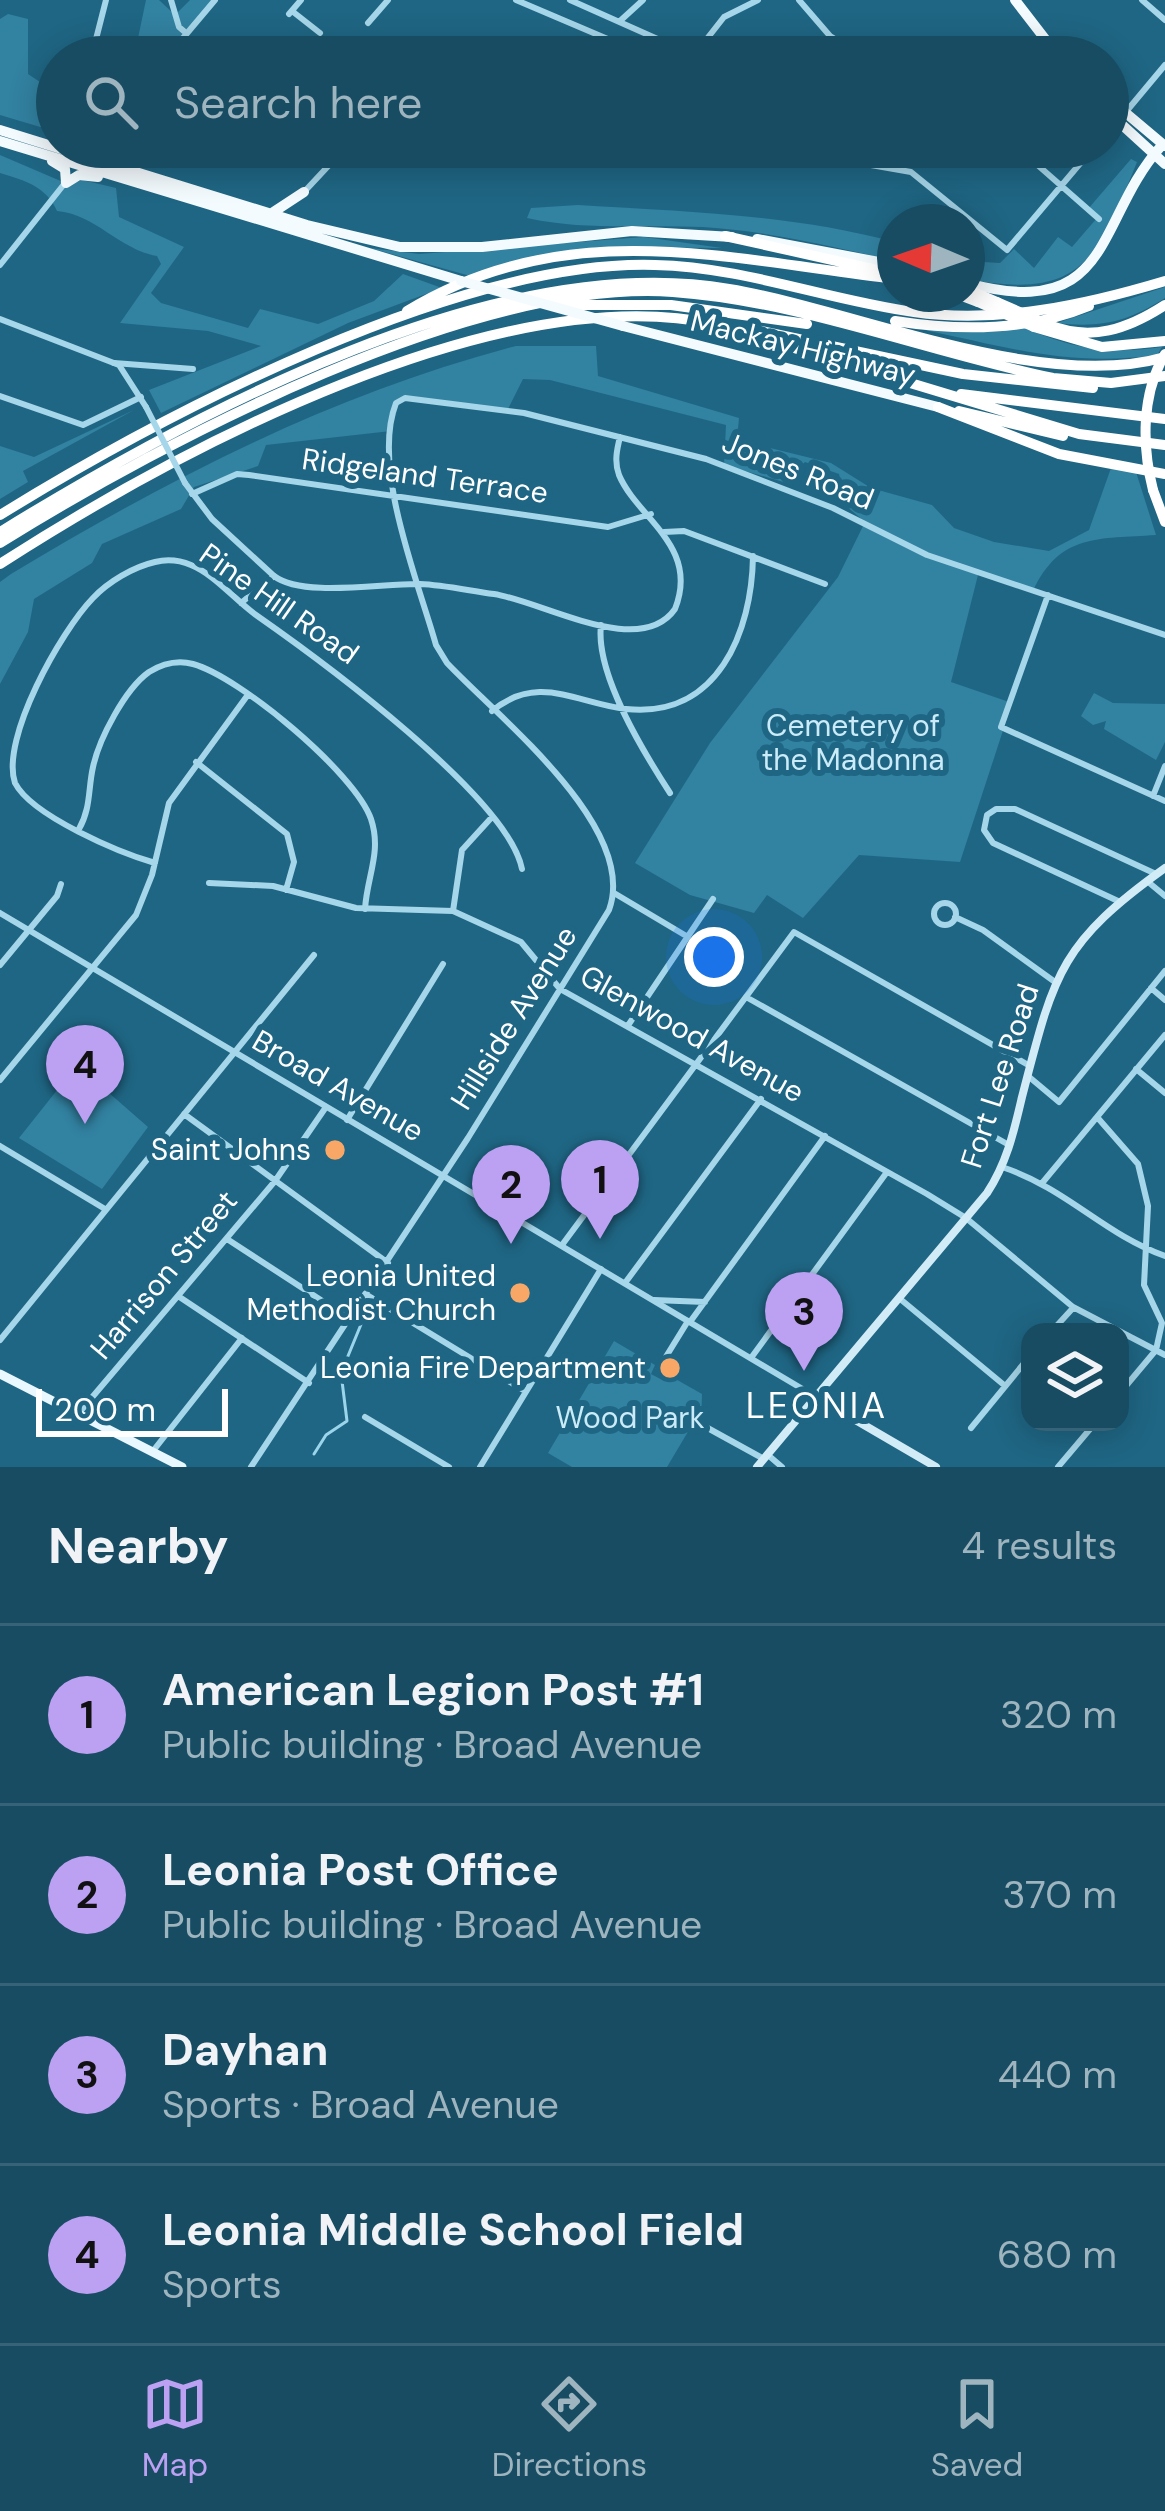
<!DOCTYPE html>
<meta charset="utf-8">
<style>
:root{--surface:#174c63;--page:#205369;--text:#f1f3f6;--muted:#9eb4be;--line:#366378;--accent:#bca0f2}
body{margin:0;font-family:"DM Sans",sans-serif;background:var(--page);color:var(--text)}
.controls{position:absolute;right:36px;bottom:36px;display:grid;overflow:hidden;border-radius:24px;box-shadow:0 6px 30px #0003}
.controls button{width:108px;height:108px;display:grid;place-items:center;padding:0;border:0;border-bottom:3px solid var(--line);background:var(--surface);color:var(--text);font:60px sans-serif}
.compass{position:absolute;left:877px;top:204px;width:108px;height:108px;border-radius:50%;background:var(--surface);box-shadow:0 6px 30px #0003;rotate:272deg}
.scale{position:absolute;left:36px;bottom:30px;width:192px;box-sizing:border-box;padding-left:12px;border:6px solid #fff;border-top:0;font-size:33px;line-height:42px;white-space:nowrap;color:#fff;-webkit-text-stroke:9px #1f6684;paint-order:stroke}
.you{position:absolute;left:714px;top:957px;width:42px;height:42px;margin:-30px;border:9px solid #fff;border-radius:50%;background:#1a73e8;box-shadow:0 0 0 18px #1a73e833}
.badge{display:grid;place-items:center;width:78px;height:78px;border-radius:50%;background:var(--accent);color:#111;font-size:39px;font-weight:700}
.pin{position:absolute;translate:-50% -99px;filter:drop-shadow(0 3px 6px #0008)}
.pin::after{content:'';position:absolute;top:63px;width:42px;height:36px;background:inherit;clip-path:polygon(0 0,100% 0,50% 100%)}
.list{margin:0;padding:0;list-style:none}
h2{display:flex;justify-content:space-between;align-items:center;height:156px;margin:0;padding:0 48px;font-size:51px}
h2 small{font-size:39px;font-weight:400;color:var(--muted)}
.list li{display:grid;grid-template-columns:78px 1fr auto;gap:36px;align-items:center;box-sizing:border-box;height:180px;padding:0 48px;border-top:3px solid var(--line)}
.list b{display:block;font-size:45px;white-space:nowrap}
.list p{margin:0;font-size:39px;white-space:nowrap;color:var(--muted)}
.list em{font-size:39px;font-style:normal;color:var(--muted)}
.icon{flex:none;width:66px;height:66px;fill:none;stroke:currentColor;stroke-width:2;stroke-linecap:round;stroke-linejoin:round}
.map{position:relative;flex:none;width:1165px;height:1467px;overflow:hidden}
.search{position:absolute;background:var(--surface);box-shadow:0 6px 30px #0003;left:36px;right:36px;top:36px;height:132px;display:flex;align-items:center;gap:30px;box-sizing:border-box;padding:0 42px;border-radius:66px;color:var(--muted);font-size:45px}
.sheet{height:876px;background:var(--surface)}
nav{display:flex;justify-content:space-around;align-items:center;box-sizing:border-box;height:168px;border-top:3px solid var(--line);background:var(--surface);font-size:33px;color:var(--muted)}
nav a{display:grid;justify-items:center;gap:6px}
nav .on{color:var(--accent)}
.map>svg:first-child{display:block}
.green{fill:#3282a1}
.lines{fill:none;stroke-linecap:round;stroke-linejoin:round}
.stream{stroke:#9ad5eb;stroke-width:3}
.minor{stroke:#a6d6e9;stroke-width:6}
.tertiary{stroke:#a6d6e9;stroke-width:6}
.secondary{stroke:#d1ecf7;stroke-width:8}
.primary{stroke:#e9f7fe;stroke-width:9}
.trunk{stroke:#f4fbfe;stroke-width:10}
.motorway{stroke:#fff;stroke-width:10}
.tertiary-bridge{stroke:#a6d6e9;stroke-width:6}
.trunk-bridge{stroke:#f4fbfe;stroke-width:10}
.motorway-bridge{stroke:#fff;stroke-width:10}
.poi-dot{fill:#f8a766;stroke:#1f6684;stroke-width:4.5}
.labels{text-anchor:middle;stroke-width:12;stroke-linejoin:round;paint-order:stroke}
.street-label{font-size:30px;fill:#fff;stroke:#1f6684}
.park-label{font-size:30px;fill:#caebf7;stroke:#1f6684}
.poi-label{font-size:30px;fill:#fff;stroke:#1f6684;text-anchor:end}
.quarter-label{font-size:36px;letter-spacing:3px;fill:#fff;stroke:#1f6684}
</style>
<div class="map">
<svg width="1165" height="1467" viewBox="0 0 1165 1467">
<rect width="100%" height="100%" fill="#1f6684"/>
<path class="green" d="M146 0H159L175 15 190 0H213L168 57H134Z
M8 14 28 19V74L40 82 57 81V132L0 115V19Z
M0 155 70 185 82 180 116 188 119 217 184 247 151 293 161 303 248 328 260 309 318 324 374 301 403 274 442 288 348 323 161 413 149 390 261 346 208 331 120 323 161 264 157 256C120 250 95 214 57 211 46 187 27 181 0 173Z
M1131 159 1137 162C1098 258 1083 301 967 279V261L1000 263 1014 249 1034 268 1058 237 1072 247 1097 218 1088 209Z
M578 205C690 212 788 214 895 242V261C832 246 768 231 703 227 643 224 585 231 527 218L531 208Z
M644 237 722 248 596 247 474 277 370 248 419 254Z
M1165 287V298C1127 322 1101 328 1057 323Z
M1019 326C1073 348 1102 355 1162 347L1157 355C1070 367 1010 348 925 330Z
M516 346H596L598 376 739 418 737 440 831 463 871 488 932 505 954 528 994 542 1049 551 1089 530 1111 468 1136 472 1156 535C1099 539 1060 533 1033 591L979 571 951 682 1012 703 960 862 859 855 803 918 767 895 754 913 690 895 635 863 710 743 838 577 865 522 845 505 839 474 805 462 794 472V485L724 465 726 425 550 380 523 379 507 411 400 400 391 431 266 445 258 466 194 487 181 509 102 544 92 563 34 599 28 632 0 684V582L11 574C172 477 333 394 516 346Z
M134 410 23 471 28 482 0 499V446L34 457Z
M1094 693 1113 703 1165 704V742L1156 760 1104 729 1106 721 1093 725 1081 716Z
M77 1065 148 1127 102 1189 19 1138Z
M614 1341 655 1365 651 1374 664 1381 672 1377 702 1394 701 1425H692L667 1467H572L548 1453Z"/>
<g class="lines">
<path class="stream" d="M314 1454 326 1435 347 1421 341 1373 362 1322 378 1315"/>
<path class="minor" d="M171 0 179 27 186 33
M516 0 650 57
M570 0 698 57
M799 0 830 36 864 57
M1142 0 1165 20
M292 11 320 33
M289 14 301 0
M620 21 643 0
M368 23 388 0
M94 47 106 0
M695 54 724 17 758 0
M236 55V57
M167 57 215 0
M813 57 830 36
M1125 113 1165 65
M1108 131 1117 121
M768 147 911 172 1007 250 1094 147
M1017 147 1099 219
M304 192 346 147
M0 265 65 183
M114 363 193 369
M0 396 83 425 141 397
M192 494 237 474 249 475 608 527 651 514
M664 532 684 531 825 584
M1048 595 1001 727 1165 801
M241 603 274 576C303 598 383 583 420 584 445 585 470 591 494 594 544 602 640 659 675 609 700 546 637 518 619 475 614 462 617 449 620 437
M601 625C595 674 644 753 670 793
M492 711C538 673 576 703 626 709 718 719 752 631 753 556
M196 762 287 834 294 862 286 890
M1153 796 1165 766
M79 829C91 808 88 789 93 767 99 739 125 689 149 672 162 664 178 660 193 664 240 677 355 773 371 819 382 852 367 876 365 909
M155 863C120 853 32 816 15 783 0 739 61 631 93 598 108 582 133 567 155 562 167 559 179 560 191 565 215 575 234 599 256 615 319 659 508 797 522 869
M1147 881 1165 896
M209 883 273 886 356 908 453 911 521 942 560 989 927 1194 966 1218 1073 1307 1165 1355
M614 893 688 937
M1118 901 993 843 984 830 987 815 996 809H1015L1156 874
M934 914a11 11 0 1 1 22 0a11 11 0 1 1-22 0Z
M453 911 462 850 492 817
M955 917 983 930 1055 982
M0 965 57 896 61 884
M1151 988 1165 1000
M746 997 1009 1145
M629 1024 713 899
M1136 1069 1165 1093
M1028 1076 1059 1102 1165 971
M0 1080 136 915 152 875 169 803 247 696
M184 1114 388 1263
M1097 1117 1138 1164 1148 1206 1144 1285 1162 1323 1156 1350 1120 1393
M347 1120 443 964
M0 1146 105 1209
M1002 1167C1068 1189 1102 1233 1165 1256
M1043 1182 1165 1035
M227 1239 350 1319
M562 1245 794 932 1030 1066
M625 1283 761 1099
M367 1295 525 1391
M178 1296 309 1383
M899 1298 1004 1385
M654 1300 705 1302
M690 1322 825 1136
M1051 1332 1073 1308
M0 1340 314 955
M751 1358 887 1172
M659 1368 688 1321
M78 1414 275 1181 326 1107
M365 1417 449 1467
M704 1426 764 1459
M971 1428 1030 1356
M153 1451 242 1338
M768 1455 782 1467
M251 1467 468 1138 609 910C639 828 500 719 447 663L436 645C418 581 371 467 396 403L405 398 524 413 706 459 833 508 927 555 1165 635
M480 1467 601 1269
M1058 1467 1096 1422"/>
<path class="tertiary" d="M0 319 119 365 146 407
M185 483 212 519 274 576
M0 913 816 1397"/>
<path class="secondary" d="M816 1397 936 1467
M757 1467 987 1193C1007 1163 1014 1131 1022 1097 1054 974 1059 944 1165 868"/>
<path class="primary" d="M0 1374 182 1467"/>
<path class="trunk" d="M1015 0 1059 57
M1108 98 1165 146
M1108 112 1165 164
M0 130 307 225 400 247H482L632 231 732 237
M0 141 461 281
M52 161 65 169 66 183 79 175 98 177
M272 213 304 192
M757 239 895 265
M967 283C1115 323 1094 220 1162 145
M623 326 938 407"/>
<path class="motorway" d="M725 236 886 272
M967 289 997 302
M957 294 978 302
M557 305H671L807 324
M407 311C566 214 725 259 895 279
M895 321C959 331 1029 331 1089 306
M1049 325C1091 342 1128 329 1165 305
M1034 327 1102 347 1165 341
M752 329 963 374 1093 388
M961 394 1165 419
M938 407 1059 454 1165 474
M959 411 1063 436
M1153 490 1165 522
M0 515C166 413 459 259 655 265 744 267 827 300 914 312 998 324 1085 305 1165 281
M0 532C193 413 498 249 729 289 856 310 1041 393 1165 357
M0 543C167 439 474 278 673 292 801 301 927 352 1053 378L1111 383 1165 376
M0 564C179 449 498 278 715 324L1079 434 1165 445"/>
<path class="tertiary-bridge" d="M146 407 185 483"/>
<path class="trunk-bridge" d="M461 281 623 326"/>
<path class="motorway-bridge" d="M978 302 1034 327
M997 302 1049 325
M1153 490C1142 447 1141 394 1165 354"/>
</g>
<g class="poi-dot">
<circle cx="335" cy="1150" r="12"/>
<circle cx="520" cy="1293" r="12"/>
<circle cx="670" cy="1368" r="12"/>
</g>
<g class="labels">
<g class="street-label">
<text transform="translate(803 348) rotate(14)" y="10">Mackay Highway</text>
<text transform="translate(798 471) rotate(22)" y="10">Jones Road</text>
<text transform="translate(425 476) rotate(8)" y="10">Ridgeland Terrace</text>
<text transform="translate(279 604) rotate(35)" y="10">Pine Hill Road</text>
<text transform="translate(514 1018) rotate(-58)" y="10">Hillside Avenue</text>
<text transform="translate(692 1034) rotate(29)" y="10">Glenwood Avenue</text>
<text transform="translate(1000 1076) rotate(-72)" y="10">Fort Lee Road</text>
<text transform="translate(338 1086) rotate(30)" y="10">Broad Avenue</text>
<text transform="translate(164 1275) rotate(-50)" y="10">Harrison Street</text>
</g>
<g class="park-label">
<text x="853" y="736">Cemetery of<tspan x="853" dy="34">the Madonna</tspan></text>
<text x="630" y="1428">Wood Park</text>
</g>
<g class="poi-label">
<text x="311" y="1160">Saint Johns</text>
<text x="496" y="1286">Leonia United<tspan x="496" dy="34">Methodist Church</tspan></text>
<text x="646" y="1378">Leonia Fire Department</text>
</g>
<g class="quarter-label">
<text x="817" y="1418">LEONIA</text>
</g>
</g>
</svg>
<div class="controls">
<button><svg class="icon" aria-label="layers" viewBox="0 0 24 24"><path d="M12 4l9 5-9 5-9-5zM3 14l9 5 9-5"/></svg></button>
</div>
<svg class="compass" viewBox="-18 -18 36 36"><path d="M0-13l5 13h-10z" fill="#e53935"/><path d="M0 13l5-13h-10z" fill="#9eb4be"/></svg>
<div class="scale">200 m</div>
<div class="you"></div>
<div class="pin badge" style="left:600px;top:1239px">1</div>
<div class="pin badge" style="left:511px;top:1244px">2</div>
<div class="pin badge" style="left:804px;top:1371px">3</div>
<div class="pin badge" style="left:85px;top:1124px">4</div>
<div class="search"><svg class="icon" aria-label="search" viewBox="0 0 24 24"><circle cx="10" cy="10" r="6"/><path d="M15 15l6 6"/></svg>Search here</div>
</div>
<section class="sheet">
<h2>Nearby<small>4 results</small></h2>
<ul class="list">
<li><span class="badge">1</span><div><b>American Legion Post #1</b><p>Public building · Broad Avenue</p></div><em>320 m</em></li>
<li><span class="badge">2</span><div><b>Leonia Post Office</b><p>Public building · Broad Avenue</p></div><em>370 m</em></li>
<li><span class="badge">3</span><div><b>Dayhan</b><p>Sports · Broad Avenue</p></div><em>440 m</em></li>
<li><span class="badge">4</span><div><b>Leonia Middle School Field</b><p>Sports</p></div><em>680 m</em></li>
</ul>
</section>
<nav>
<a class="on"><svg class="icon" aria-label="map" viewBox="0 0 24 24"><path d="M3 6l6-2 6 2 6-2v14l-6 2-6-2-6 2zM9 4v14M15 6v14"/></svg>Map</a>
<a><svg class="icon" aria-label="directions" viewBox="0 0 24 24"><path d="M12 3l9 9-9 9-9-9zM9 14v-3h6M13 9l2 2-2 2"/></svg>Directions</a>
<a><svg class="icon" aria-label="saved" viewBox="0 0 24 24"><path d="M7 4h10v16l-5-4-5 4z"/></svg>Saved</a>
</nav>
